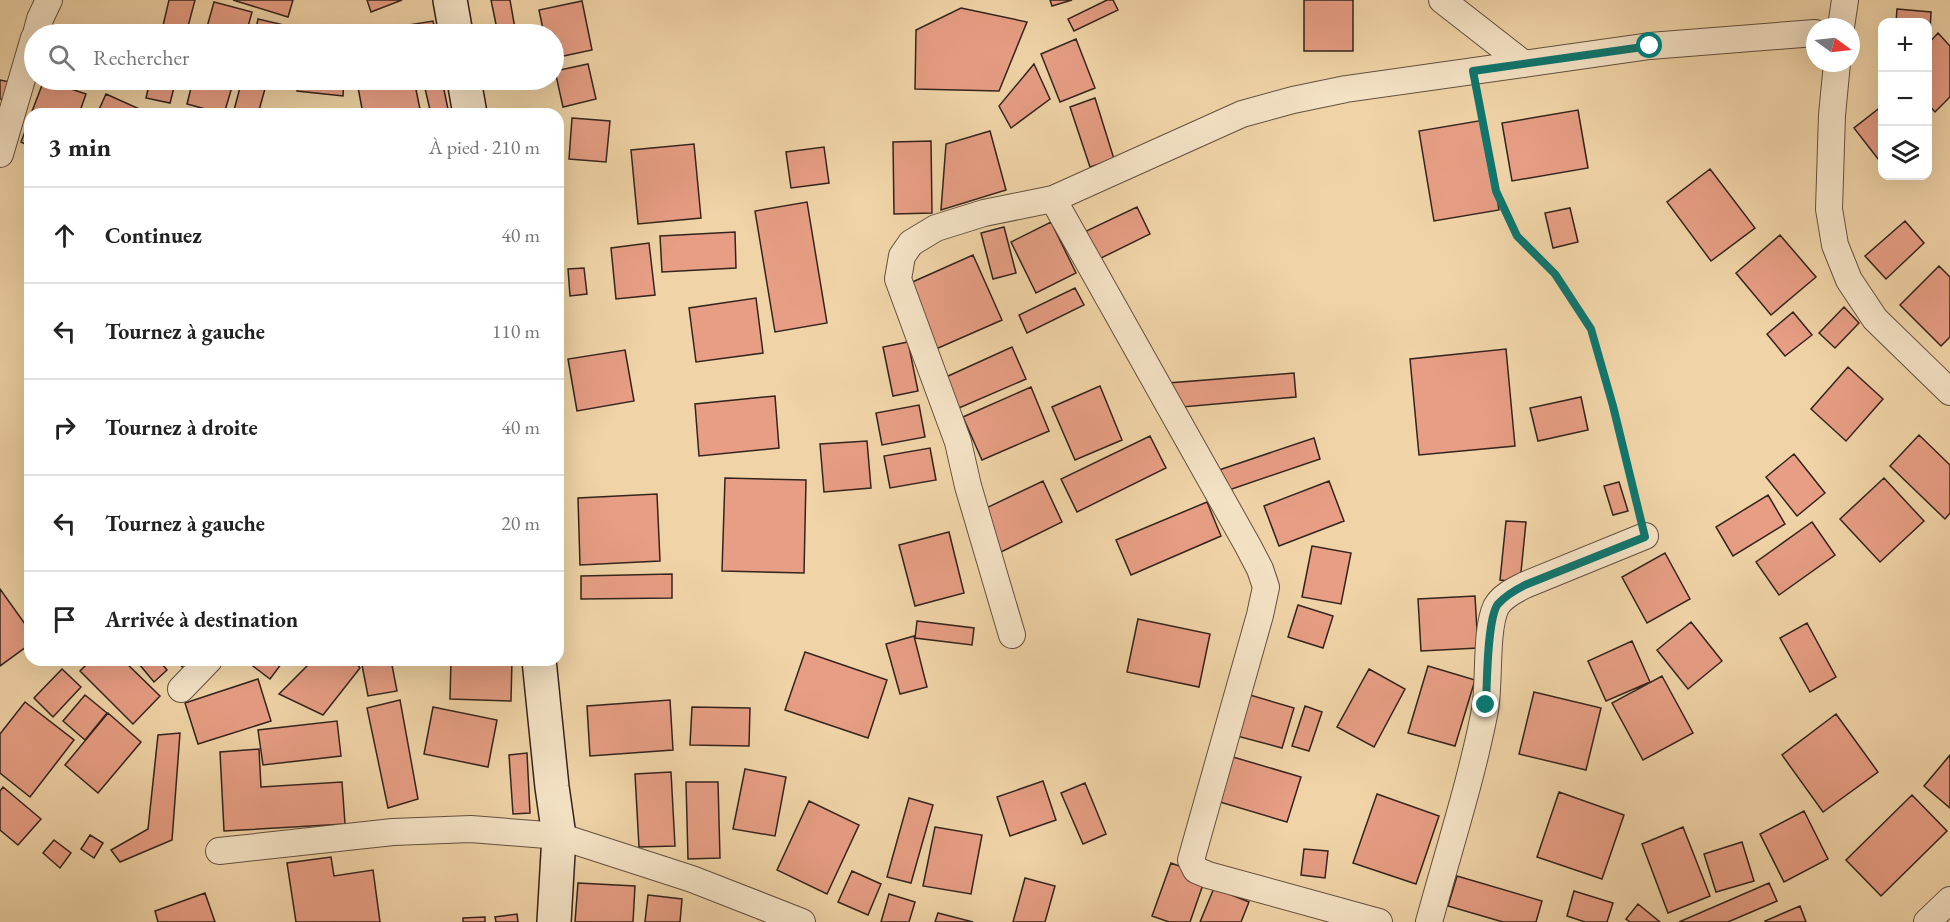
<!DOCTYPE html>
<html lang="fr">
<meta charset="utf-8">
<style>
:root{--surface:#fff;--page:#f2f2f2;--text:#222;--muted:#767676;--line:#e0e0e0}
body{margin:0;font-family:"EB Garamond",serif;background:var(--page);color:var(--text)}
.controls{position:absolute;right:18px;top:18px;display:grid;overflow:hidden;border-radius:12px;box-shadow:0 6px 24px #0002}
.controls button{width:54px;height:54px;display:grid;place-items:center;padding:0;border:0;border-bottom:2px solid var(--line);background:var(--surface);color:var(--text);font:30px sans-serif}
.compass{position:absolute;left:1806px;top:18px;width:54px;height:54px;border-radius:50%;background:var(--surface);box-shadow:0 6px 24px #0002;rotate:105deg}
.stop{position:absolute;width:18px;height:18px;margin:-14px;border:4px solid #0f766e;border-radius:50%;background:#fff}
.stop.end{background:#0f766e;border-color:#fff;box-shadow:0 2px 6px #0008}
.list{margin:0;padding:0;list-style:none}
h2{display:flex;justify-content:space-between;align-items:center;height:78px;margin:0;padding:0 24px;font-size:26px}
h2 small{font-size:20px;font-weight:400;color:var(--muted)}
.list li{display:grid;grid-template-columns:39px 1fr auto;gap:18px;align-items:center;box-sizing:border-box;height:96px;padding:0 24px;border-top:2px solid var(--line)}
.list b{display:block;font-size:22px;white-space:nowrap}
.list em{font-size:20px;font-style:normal;color:var(--muted)}
.icon{flex:none;width:33px;height:33px;fill:none;stroke:currentColor;stroke-width:2;stroke-linecap:round;stroke-linejoin:round}
.map{position:relative;flex:none;width:1950px;height:922px;overflow:hidden}
.search{position:absolute;background:var(--surface);box-shadow:0 6px 24px #0002;left:24px;top:24px;width:540px;height:66px;display:flex;align-items:center;gap:15px;box-sizing:border-box;padding:0 21px;border-radius:33px;color:var(--muted);font-size:22px}
.panel{position:absolute;background:var(--surface);box-shadow:0 6px 24px #0002;left:24px;top:108px;width:540px;height:558px;border-radius:18px}
.map>svg:first-child{display:block}
.building{fill:#e79e84;stroke:#34241c;stroke-width:1.5}
.lines{fill:none;stroke-linecap:round;stroke-linejoin:round}
.street-casing{stroke:#63503f;stroke-width:28}
.secondary-casing{stroke:#34241c;stroke-width:36}
.path{stroke:#34241c;stroke-width:4;stroke-dasharray:4.5 3;stroke-linecap:butt}
.street{stroke:#f5e3c6;stroke-width:26}
.secondary{stroke:#f5e3c6;stroke-width:33}
.route{stroke:#0f766e;stroke-width:8}
</style>
<div class="map">
<svg width="1950" height="922" viewBox="0 0 1950 922">
<rect width="100%" height="100%" fill="#f0d4a7"/>
<filter id="stains"><feTurbulence type="fractalNoise" baseFrequency=".00333" numOctaves="4"/><feColorMatrix values="0 0 0 0 .2 0 0 0 0 .09 0 0 0 0 .02 0 0 0 .5 -.17"/></filter>
<radialGradient id="worn" r=".72"><stop offset=".6" stop-color="#630" stop-opacity="0"/><stop offset="1" stop-color="#630" stop-opacity=".3"/></radialGradient>
<path class="building" d="M169 0H195L186 34H161Z
M233 0H293L288 17Z
M367 0H402L371 12Z
M491 0H510L516 34H498Z
M1050 0H1072L1052 6Z
M1107 0H1113L1118 10 1074 31 1068 19Z
M1304 0H1353V51H1304Z
M582 1 592 50 554 58V34H544L539 10Z
M214 2 252 12 246 34H205Z
M961 8 1027 22 999 91 915 89 916 30Z
M1897 9 1931 12 1930 32H1928V22H1896Z
M258 19 284 25 281 34H255Z
M433 21 436 34H353Z
M1938 33 1950 46V97L1935 112 1928 104V44Z
M1076 39 1095 88 1060 102 1041 54Z
M588 64 596 99 563 107 555 71Z
M1034 64 1050 99 1011 128 999 106Z
M0 80 10 82 5 100 0 99Z
M44 80 86 94 79 114H31Z
M150 80H176L170 103 146 98Z
M193 80H234L224 114 187 104Z
M242 80 266 85 258 114H233Z
M298 80H344L343 96 297 91Z
M368 80H414L421 114H363L357 82Z
M423 80H442L449 114H431Z
M106 94 144 111 142 114H97Z
M1095 98 1114 159 1090 167 1070 107Z
M1882 106V164L1854 128Z
M1578 110 1588 168 1512 181 1502 123Z
M30 118V146L21 142Z
M572 118 610 121 606 162 569 159Z
M1484 120 1499 210 1434 221 1419 131Z
M990 131 1006 190 941 210 946 144Z
M931 141 932 213 894 214 893 142Z
M694 144 701 218 638 224 631 150Z
M824 147 829 183 791 188 786 152Z
M1710 169 1755 228 1711 261 1667 202Z
M807 202 827 323 775 332 755 211Z
M1137 207 1150 234 1093 262 1080 234Z
M1570 208 1578 242 1553 248 1545 213Z
M1905 221 1924 243 1886 279 1865 256Z
M1051 222 1076 273 1036 293 1011 242Z
M1004 227 1016 273 993 279 981 233Z
M735 232 736 268 662 272 660 236Z
M1780 235 1816 277 1771 315 1736 273Z
M649 243 655 295 616 299 611 248Z
M973 255 1002 320 936 349 908 284Z
M1939 266 1950 277V337L1941 346 1900 305Z
M584 268 587 294 570 296 568 269Z
M1075 288 1084 305 1027 333 1019 315Z
M756 298 763 353 696 362 689 308Z
M1844 307 1859 323 1835 348 1819 333Z
M1793 312 1812 335 1785 356 1767 334Z
M908 342 918 391 893 396 883 347Z
M1012 347 1026 379 959 408 946 377Z
M1506 349 1515 446 1419 455 1410 359Z
M625 350 634 401 577 411 568 359Z
M1848 367 1883 399 1846 441 1811 409Z
M1294 373 1296 397 1171 408 1168 383Z
M1100 386 1122 440 1075 460 1052 407Z
M1031 387 1049 431 982 460 963 417Z
M775 396 779 448 699 456 695 404Z
M1581 397 1588 430 1538 441 1530 408Z
M919 405 925 437 882 445 876 413Z
M1919 435 1950 465V513L1945 519 1890 466Z
M1150 436 1166 468 1077 512 1061 479Z
M1314 438 1320 459 1223 492 1216 471Z
M867 441 871 488 824 492 820 444Z
M930 448 936 480 890 488 884 456Z
M1794 454 1825 493 1797 516 1766 477Z
M725 478 806 480 804 573 722 571Z
M1884 478 1924 521 1880 562 1840 519Z
M1043 481 1062 522 1001 552 982 510Z
M1329 481 1344 521 1279 546 1264 506Z
M1619 482 1628 511 1613 515 1604 486Z
M657 494 660 561 580 565 578 498Z
M1768 495 1785 524 1733 556 1716 527Z
M1207 502 1221 536 1131 575 1116 540Z
M1506 521 1526 522 1520 582 1500 580Z
M1812 522 1835 555 1779 595 1756 562Z
M949 532 964 593 915 606 899 545Z
M1312 546 1351 553 1341 604 1302 597Z
M1665 553 1690 599 1647 623 1622 577Z
M672 574V598L581 599V576Z
M0 589 30 631V644L0 666Z
M1475 596 1478 648 1421 651 1418 599Z
M1298 605 1333 616 1323 648 1288 637Z
M1138 619 1210 634 1199 687 1127 672Z
M917 621 974 628 972 645 915 638Z
M1691 622 1722 661 1688 689 1657 650Z
M1807 623 1836 677 1810 692 1780 638Z
M914 636 927 687 900 694 886 644Z
M1632 641 1650 682 1606 701 1588 661Z
M805 652 887 680 868 738 785 710Z
M91 660H123L160 696 133 724 80 671Z
M143 660H159L167 670 154 682 139 664Z
M176 660H194L187 672Z
M245 660H278L282 663 270 679Z
M313 660H354L360 668 323 715 279 694Z
M361 660H391L397 691 368 696Z
M451 660H512L511 701 450 699Z
M1428 666 1475 680 1455 746 1408 733Z
M62 669 81 687 53 717 34 698Z
M1369 669 1405 689 1374 747 1337 727Z
M1662 676 1693 733 1643 760 1612 703Z
M258 679 271 721 198 744 185 703Z
M1534 692 1601 708 1586 770 1519 754Z
M85 695 107 713 85 740 63 721Z
M1250 695 1294 708 1282 748 1237 736Z
M400 700 418 799 388 808 367 708Z
M670 700 673 750 590 756 587 706Z
M25 702 74 740 30 797 0 773V734Z
M1305 706 1322 712 1309 751 1292 746Z
M433 707 497 720 488 767 424 754Z
M692 707 750 708 749 746 690 745Z
M108 713 141 742 98 793 65 765Z
M1836 714 1878 772 1823 812 1782 755Z
M337 721 341 756 263 765 258 730Z
M180 733 172 840 120 862 111 850 148 829 158 735Z
M259 749 261 787 342 782 345 824 224 831 220 752Z
M527 753 530 813 513 814 509 755Z
M1950 755V808L1924 786Z
M1233 757 1301 777 1287 822 1220 802Z
M745 769 786 777 775 836 733 829Z
M671 772 675 846 639 847 635 774Z
M1043 781 1056 820 1010 836 997 797Z
M686 782H718L720 858 688 859Z
M1085 783 1106 834 1083 844 1061 793Z
M3 787 41 819 18 845 0 830V791Z
M1559 792 1624 815 1602 879 1537 857Z
M1377 794 1439 816 1416 884 1353 863Z
M1912 795 1947 831 1881 896 1846 860Z
M909 798 933 805 911 883 887 877Z
M809 801 859 825 827 894 777 870Z
M1804 811 1828 859 1784 882 1760 834Z
M935 827 982 835 971 894 923 886Z
M1683 827 1710 896 1668 913 1642 844Z
M90 835 103 843 94 858 81 849Z
M54 840 71 853 60 868 43 853Z
M1742 842 1754 881 1716 892 1704 854Z
M1304 849 1328 851 1325 878 1301 875Z
M331 857 334 876 373 870 380 922H296L287 863Z
M1171 863 1206 876 1190 922H1169L1152 916Z
M852 871 881 884 868 915 838 902Z
M1457 876 1542 901 1536 922H1503L1448 906Z
M1025 878 1055 886 1045 922H1013Z
M578 883 635 886 633 922H575Z
M1769 883 1777 901 1728 922H1679Z
M1214 888 1249 902 1241 922H1200Z
M1574 891 1613 903 1607 922H1585L1567 916Z
M205 893 215 922H158L155 911Z
M889 894 915 902 909 922H881Z
M648 895 682 899 680 922H645Z
M1638 904 1660 922H1630L1626 919Z
M1800 906 1806 922H1766L1765 921Z
M938 913 973 922H935Z
M517 914 518 922H496L495 917Z
M485 917V922H463V918Z"/>
<g class="lines">
<defs>
<path id="street" d="M1442 0 1524 64
M1841 27 1845 0
M36 34 40 19 49 0
M1837 63 1832 115 1829 209 1835 245 1849 280 1875 319 1950 392
M0 154 34 38
M1053 199 1248 546 1260 569 1266 587 1260 615 1191 860 1196 870 1208 875 1379 922
M1012 635 968 486 958 442 898 279 902 256 911 243 936 228 984 213 1053 199 1242 114 1293 100 1346 89 1650 46 1815 33
M181 689 209 660
M219 851 393 832 471 829 559 836 692 879 802 922
M1429 922C1448 852 1471 782 1485 710 1490 682 1485 631 1496 607 1502 596 1515 590 1525 585L1645 536
M1927 922 1950 900"/>
<path id="secondary" d="M450 0 456 34
M464 80 470 114
M539 660 552 787 559 836 554 922"/>
</defs>
<use href="#street" class="street-casing"/>
<use href="#secondary" class="secondary-casing"/>
<path class="path" d="M1478 97 1495 191 1517 236 1555 274 1591 329 1613 407 1638 510"/>
<use href="#street" class="street"/>
<use href="#secondary" class="secondary"/>
</g>
<g class="lines">
<path class="route" d="M1486 705C1487 684 1487 618 1498 604 1506 595 1515 590 1525 585L1645 537 1613 406 1591 329 1555 274 1517 236 1496 191 1473 71 1650 46"/>
</g>
<rect width="100%" height="100%" filter="url(#stains)"/>
<rect width="100%" height="100%" fill="url(#worn)"/>
</svg>
<div class="controls">
<button>+</button>
<button>−</button>
<button><svg class="icon" aria-label="layers" viewBox="0 0 24 24"><path d="M12 4l9 5-9 5-9-5zM3 14l9 5 9-5"/></svg></button>
</div>
<svg class="compass" viewBox="-18 -18 36 36"><path d="M0-13l5 13h-10z" fill="#e53935"/><path d="M0 13l5-13h-10z" fill="#767676"/></svg>
<div class="stop" style="left:1650px;top:46px"></div>
<div class="stop end" style="left:1486px;top:705px"></div>
<div class="search"><svg class="icon" aria-label="search" viewBox="0 0 24 24"><circle cx="10" cy="10" r="6"/><path d="M15 15l6 6"/></svg>Rechercher</div>
<section class="panel">
<h2>3 min<small>À pied · 210 m</small></h2>
<ul class="list">
<li><svg class="icon" aria-label="ahead" viewBox="0 0 24 24"><path d="M12 20V5M6 11l6-6 6 6"/></svg><div><b>Continuez</b></div><em>40 m</em></li>
<li><svg class="icon" aria-label="left" viewBox="0 0 24 24"><path d="M17 20v-9H6M10 6l-5 5 5 5"/></svg><div><b>Tournez à gauche</b></div><em>110 m</em></li>
<li><svg class="icon" aria-label="right" viewBox="0 0 24 24"><path d="M7 20v-9h11M14 6l5 5-5 5"/></svg><div><b>Tournez à droite</b></div><em>40 m</em></li>
<li><svg class="icon" aria-label="left" viewBox="0 0 24 24"><path d="M17 20v-9H6M10 6l-5 5 5 5"/></svg><div><b>Tournez à gauche</b></div><em>20 m</em></li>
<li><svg class="icon" aria-label="arrive" viewBox="0 0 24 24"><path d="M6 21V4h12l-3 4 3 4H6"/></svg><div><b>Arrivée à destination</b></div></li>
</ul>
</section>
</div>
